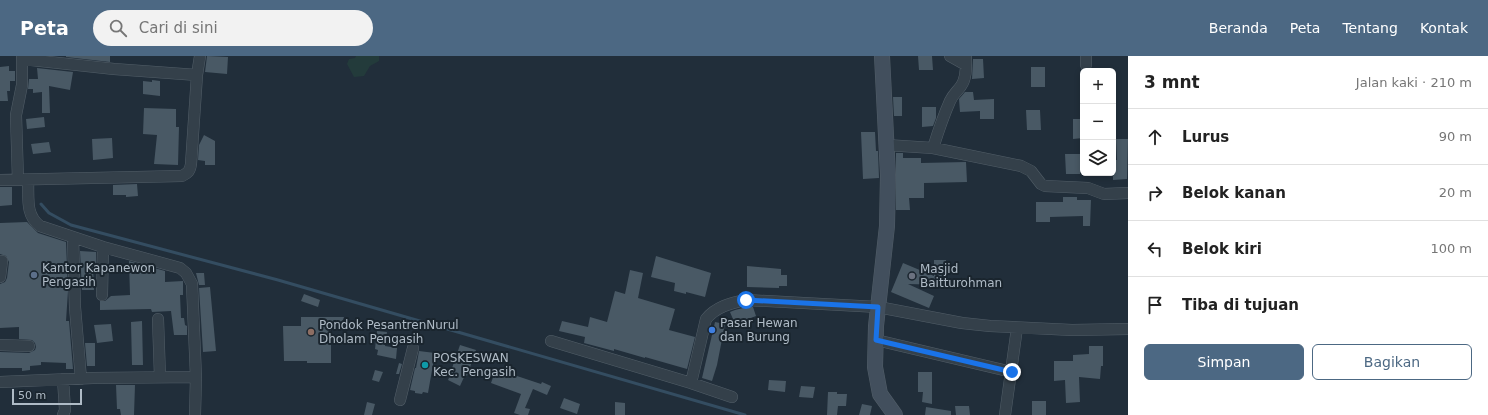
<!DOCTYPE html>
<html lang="id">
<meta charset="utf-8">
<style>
:root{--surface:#fff;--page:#f2f2f2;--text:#222;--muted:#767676;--line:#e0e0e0;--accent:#4c6883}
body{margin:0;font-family:"DejaVu Sans",sans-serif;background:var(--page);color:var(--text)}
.controls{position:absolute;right:12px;top:12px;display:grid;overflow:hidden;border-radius:6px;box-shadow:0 2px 6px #0003}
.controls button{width:36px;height:36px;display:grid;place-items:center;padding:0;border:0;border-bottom:1px solid var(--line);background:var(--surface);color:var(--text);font:20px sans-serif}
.scale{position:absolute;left:12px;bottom:10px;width:70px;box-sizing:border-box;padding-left:4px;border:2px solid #afbbc6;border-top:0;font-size:11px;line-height:14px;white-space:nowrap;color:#afbbc6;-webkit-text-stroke:3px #1a252e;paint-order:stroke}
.stop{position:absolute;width:12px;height:12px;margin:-9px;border:3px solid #1a73e8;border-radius:50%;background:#fff}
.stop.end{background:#1a73e8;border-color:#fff;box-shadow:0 1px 4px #0008}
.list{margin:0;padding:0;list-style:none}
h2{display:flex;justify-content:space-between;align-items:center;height:52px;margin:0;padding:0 16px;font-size:17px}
h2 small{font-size:13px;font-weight:400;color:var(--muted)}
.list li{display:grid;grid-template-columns:26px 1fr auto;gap:12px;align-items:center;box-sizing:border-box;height:56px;padding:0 16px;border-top:1px solid var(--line)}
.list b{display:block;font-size:15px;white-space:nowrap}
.list em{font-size:13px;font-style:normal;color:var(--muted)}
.actions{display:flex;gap:8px;padding:12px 16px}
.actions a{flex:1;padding:9px 0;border:1px solid var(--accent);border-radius:6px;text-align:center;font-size:14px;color:var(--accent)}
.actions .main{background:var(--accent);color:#fff}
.icon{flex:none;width:22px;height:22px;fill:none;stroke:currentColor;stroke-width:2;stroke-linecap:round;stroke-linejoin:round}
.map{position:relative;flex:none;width:1128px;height:359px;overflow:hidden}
header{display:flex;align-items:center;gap:24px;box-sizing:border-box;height:56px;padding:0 20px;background:var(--accent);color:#fff}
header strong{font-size:19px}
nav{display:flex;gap:22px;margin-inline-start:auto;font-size:14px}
.search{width:280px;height:36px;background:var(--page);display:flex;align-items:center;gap:10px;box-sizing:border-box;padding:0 14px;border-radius:22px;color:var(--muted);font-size:15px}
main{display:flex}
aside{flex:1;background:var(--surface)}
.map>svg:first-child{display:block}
.green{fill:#233b3b}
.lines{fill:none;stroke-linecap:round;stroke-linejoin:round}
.stream{stroke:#344d61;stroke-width:3}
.building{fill:#495965}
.street-casing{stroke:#525e68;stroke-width:12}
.secondary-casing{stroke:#525e68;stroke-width:16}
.street{stroke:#34404a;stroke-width:11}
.secondary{stroke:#424f5d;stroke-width:15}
.route{stroke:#1a73e8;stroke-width:5}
.service-dot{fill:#5c6f8a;stroke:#1a252e;stroke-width:1.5}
.worship-dot{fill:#6b7280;stroke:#1a252e;stroke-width:1.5}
.shop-dot{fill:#3f7fe0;stroke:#1a252e;stroke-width:1.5}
.education-dot{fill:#8d6e63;stroke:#1a252e;stroke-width:1.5}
.culture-dot{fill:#0f9aa8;stroke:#1a252e;stroke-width:1.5}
.labels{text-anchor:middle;stroke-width:4;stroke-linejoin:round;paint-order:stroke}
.poi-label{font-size:12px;fill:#afbbc6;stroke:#1a252e;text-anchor:start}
</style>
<header>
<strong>Peta</strong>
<div class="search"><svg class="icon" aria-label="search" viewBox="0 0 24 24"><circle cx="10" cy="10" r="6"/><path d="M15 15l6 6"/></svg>Cari di sini</div>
<nav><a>Beranda</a><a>Peta</a><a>Tentang</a><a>Kontak</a></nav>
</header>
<main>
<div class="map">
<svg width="1128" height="359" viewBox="0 0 1128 359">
<rect width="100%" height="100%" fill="#212e3a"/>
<path class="green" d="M356 0H379V5L370 10 364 20 354 21 347 8 349 3 355 2Z"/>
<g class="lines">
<path class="stream" d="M41 148 49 157 71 169 278 224 745 359"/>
</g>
<path class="building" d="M66 0H110V6L66 1Z
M207 0 228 1 227 18 205 16Z
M918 0H932L933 14H919Z
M973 3H983L984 22 972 23Z
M9 10V15H15V25H10V35H7L8 45H0V11Z
M1031 11H1045V31H1031Z
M37 12 73 16 70 34 49 30 50 57H42V36L33 37V33H28L29 23H38Z
M152 24 160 25V40L143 38V25L152 26Z
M965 36H973L974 44 994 43V63H980V55L960 56 959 43Z
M893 41H902V60H894Z
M922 51H936V62L933 70 922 71Z
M144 52 176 53V71H179L178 109 154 108 157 79 143 78Z
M1026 54H1040L1041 74H1027Z
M44 61 45 71 27 73 26 63Z
M1073 63H1083V82L1073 83Z
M861 76H875L876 95H878L879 122 863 123Z
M204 79 215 85V109H205V105L198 104 199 89Z
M112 82 113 102 93 104 92 83Z
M1116 83H1128L1127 123 1113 124V104H1117Z
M49 86 51 96 33 98 31 88Z
M896 97H903V102H921V107L966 106 967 126 924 127V142H909L910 154H896Z
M1065 98H1080V118H1066Z
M137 128 138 140 126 141V139H113V129Z
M0 131H12V149L0 150Z
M1063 141H1077V144H1091L1090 170H1083V160L1050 161V166H1036V146H1063Z
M27 166 38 177 66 186 68 235 66 265H69L73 313H66V307L41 306V309L30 310V314L22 315V312H0V296L29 297 35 294 36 291 35 287 32 284 19 283V271L0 272V228L5 226 7 222 9 206 6 200 0 198V167Z
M80 195 96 196V211H93L94 234H82Z
M656 200 711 217 705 241 686 236V238L674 235 675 227 651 221Z
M934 204H946V229L908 228 934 240 929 252 891 236 903 207 934 220Z
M129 205 165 215V226L183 225V239H180L181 262H184L185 269 187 270V279H174L171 255 152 256 151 253 100 254V245H105L111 240 130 239Z
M747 210 781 213V219H787V230H779V232L747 231Z
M630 214 643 217 638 242 675 253 669 274 695 281 687 313 645 301V302L614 293V295L584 287 585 281 559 275 562 265 588 271 590 261 607 266 615 235 625 238Z
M196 217H204L205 229H199Z
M210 231 216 295 203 296 199 232Z
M304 238 320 244 318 251 301 245Z
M747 251H753L756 260 735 268 730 256 735 254Z
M301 261H344L339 274 331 271V307H307V305H284L283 270H301Z
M142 265 143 309H132L131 266Z
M715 266 725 268 717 309 712 325 702 322Z
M111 268 113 285 97 287 94 269Z
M377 275 387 276 385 290 397 292 396 303 377 299 378 294 375 293Z
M85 287H95V310H87Z
M460 289 476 294 467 320 465 319 460 330 448 324 452 315H451Z
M1089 290H1103V310H1101L1100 323 1079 321 1080 346 1066 347 1065 324 1054 325V305H1073V299L1089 298Z
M419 295 435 297 428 337 423 336 422 338 415 337V335L410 334 415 312H416Z
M399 307 402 308 399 318H396Z
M496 313 541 328 542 326 551 330 547 339 533 333 525 352 530 353 528 359H520L514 357 521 338 491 327Z
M375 314 383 316 379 326 372 324Z
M918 316H932V348L922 346 923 336H918Z
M769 324 786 325 785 336 768 334Z
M116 329H135L134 359H121L120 353H117Z
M801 330 815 331 813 342 799 341Z
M828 336H837V338H847L846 350H838L837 359H827Z
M564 342 580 348 577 358 560 352Z
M1032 345H1046V359H1032Z
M367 346 375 348 372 359H364Z
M615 346 625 347V359H615Z
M862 348 872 350 870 359H859Z
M955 350H969L970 359H956Z
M926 351 951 355V359H925Z"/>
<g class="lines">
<defs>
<path id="street" d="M950 0 966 9
M22 3 114 13 197 19
M1086 9V0
M886 89 933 92 1021 110 1031 115 1041 128 1045 130 1088 132 1104 138 1128 137
M933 92C938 76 943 61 950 45 954 37 956 37 961 30 967 22 966 9 966 0
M0 124 182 120C188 117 190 115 191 108L197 19 200 0
M18 124 16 59 22 29V0
M28 124C29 141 25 159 40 170L103 191 180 212 186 217 192 228 196 321 195 359
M73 182 75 251 81 323
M0 221 2 205
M102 239 103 191
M158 263 160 321
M876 284 1012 316
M551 285 691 327 732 341
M0 289 29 290
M63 323 65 354 63 359
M0 326 93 322 196 321
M691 327 706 263C716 251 730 247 746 244L878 251 962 267 990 270 1072 274 1128 273
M400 344 413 292
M1005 359 1017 272"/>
<path id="secondary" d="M882 0 888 119 887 170 876 270 875 311 880 338 895 359"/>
</defs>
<use href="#street" class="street-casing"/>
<use href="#secondary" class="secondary-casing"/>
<use href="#street" class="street"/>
<use href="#secondary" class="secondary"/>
</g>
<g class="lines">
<path class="route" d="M746 244 878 251 876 284 1012 316"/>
</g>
<circle class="service-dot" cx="34" cy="219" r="4"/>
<circle class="worship-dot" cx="912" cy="220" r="4"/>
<circle class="shop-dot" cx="712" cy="274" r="4"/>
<circle class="education-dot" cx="311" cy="276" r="4"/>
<circle class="culture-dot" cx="425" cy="309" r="4"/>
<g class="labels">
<g class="poi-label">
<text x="42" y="216">Kantor Kapanewon<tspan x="42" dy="14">Pengasih</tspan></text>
<text x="920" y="217">Masjid<tspan x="920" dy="14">Baitturohman</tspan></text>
<text x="720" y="271">Pasar Hewan<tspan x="720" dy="14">dan Burung</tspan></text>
<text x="319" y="273">Pondok PesantrenNurul<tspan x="319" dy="14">Dholam Pengasih</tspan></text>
<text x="433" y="306">POSKESWAN<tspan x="433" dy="14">Kec. Pengasih</tspan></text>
</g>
</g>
</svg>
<div class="controls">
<button>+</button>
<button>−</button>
<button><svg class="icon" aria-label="layers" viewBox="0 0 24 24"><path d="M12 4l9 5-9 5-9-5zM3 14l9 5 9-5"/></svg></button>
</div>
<div class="scale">50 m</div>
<div class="stop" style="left:746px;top:244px"></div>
<div class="stop end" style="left:1012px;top:316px"></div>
</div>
<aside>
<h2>3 mnt<small>Jalan kaki · 210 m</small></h2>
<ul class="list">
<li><svg class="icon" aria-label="ahead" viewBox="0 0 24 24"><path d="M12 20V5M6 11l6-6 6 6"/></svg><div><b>Lurus</b></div><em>90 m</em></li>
<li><svg class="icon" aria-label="right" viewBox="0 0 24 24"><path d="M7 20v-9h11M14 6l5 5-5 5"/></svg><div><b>Belok kanan</b></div><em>20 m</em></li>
<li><svg class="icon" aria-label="left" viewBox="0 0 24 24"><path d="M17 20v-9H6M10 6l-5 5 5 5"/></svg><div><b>Belok kiri</b></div><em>100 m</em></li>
<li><svg class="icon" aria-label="arrive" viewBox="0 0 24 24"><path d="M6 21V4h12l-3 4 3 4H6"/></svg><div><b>Tiba di tujuan</b></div></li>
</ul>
<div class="actions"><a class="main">Simpan</a><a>Bagikan</a></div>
</aside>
</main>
